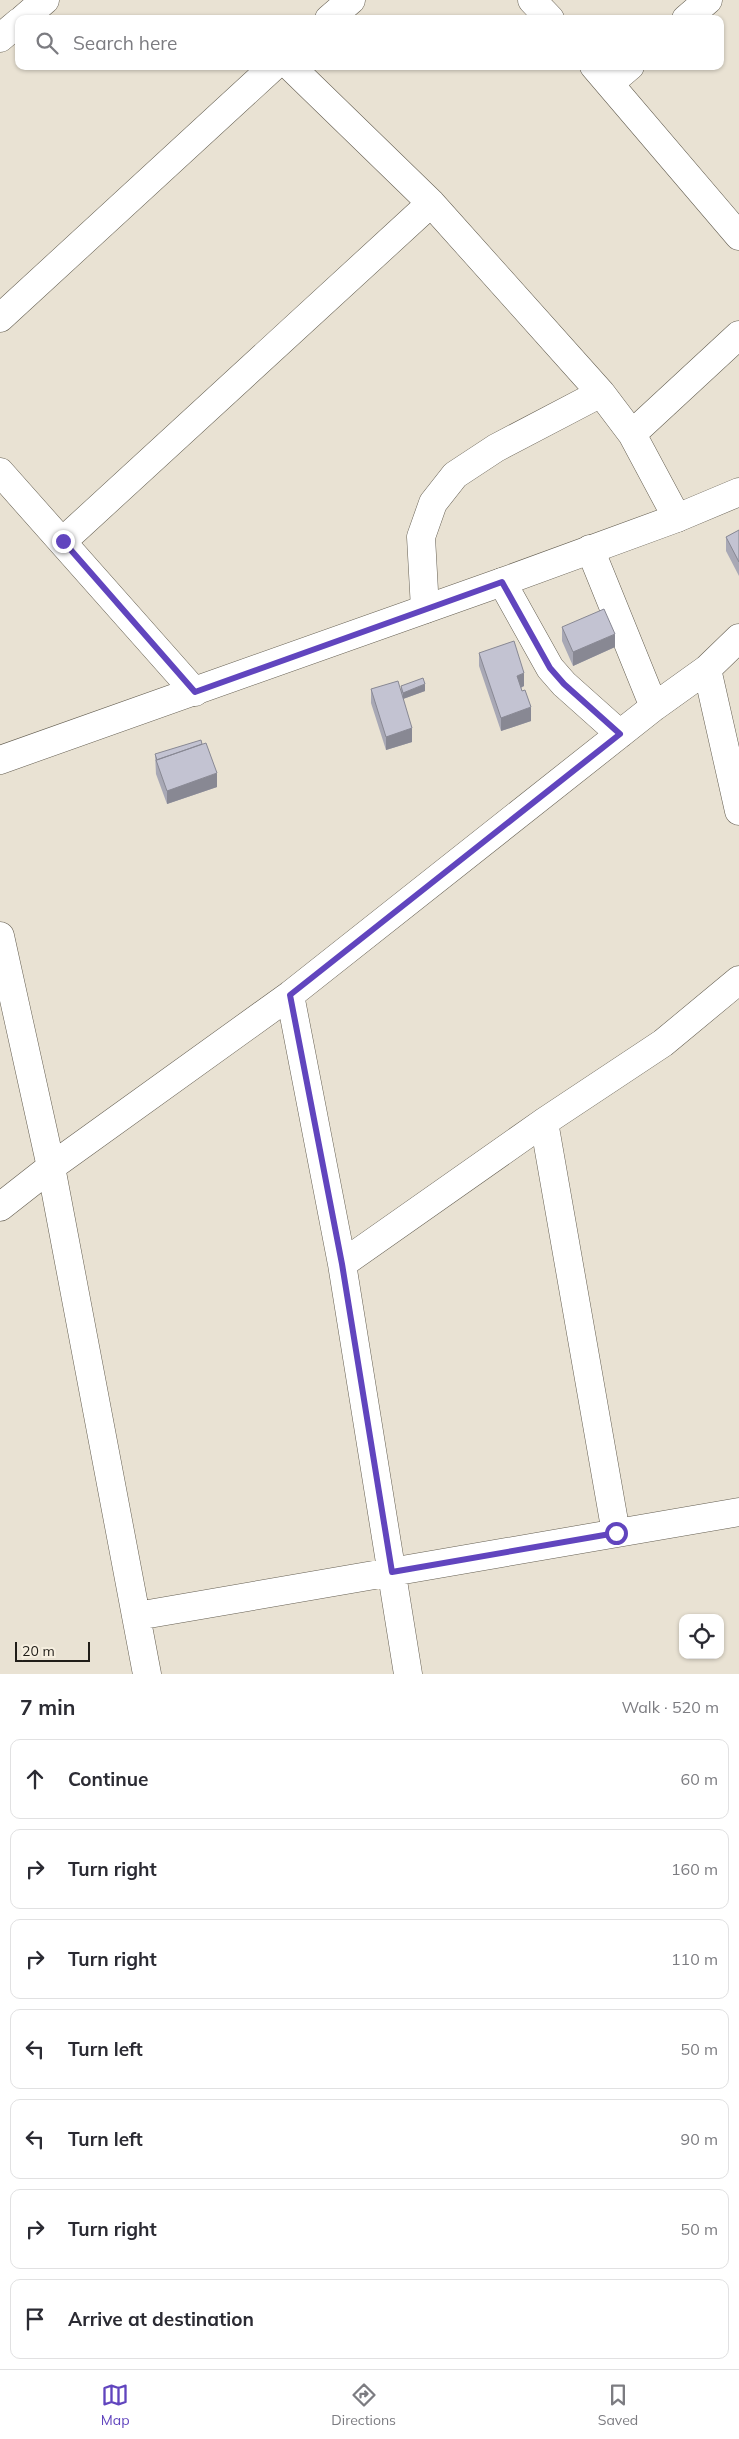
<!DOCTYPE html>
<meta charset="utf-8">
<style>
:root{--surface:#fff;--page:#f2f2f3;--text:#2b2b33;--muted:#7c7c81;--line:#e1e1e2;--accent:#6145be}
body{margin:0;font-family:Mulish,sans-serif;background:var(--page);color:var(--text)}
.controls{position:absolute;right:15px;bottom:15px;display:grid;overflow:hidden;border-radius:10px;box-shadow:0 1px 4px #0004}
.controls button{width:45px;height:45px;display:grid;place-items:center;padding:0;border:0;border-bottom:1px solid var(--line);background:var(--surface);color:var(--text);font:25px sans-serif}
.scale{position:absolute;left:15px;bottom:12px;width:75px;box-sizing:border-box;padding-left:5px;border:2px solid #201d18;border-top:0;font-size:14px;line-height:18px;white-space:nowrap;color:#201d18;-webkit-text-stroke:4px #f6efe0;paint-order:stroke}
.stop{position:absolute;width:15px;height:15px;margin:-11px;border:4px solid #6145be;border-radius:50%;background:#fff}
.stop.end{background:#6145be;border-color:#fff;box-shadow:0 1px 5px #0008}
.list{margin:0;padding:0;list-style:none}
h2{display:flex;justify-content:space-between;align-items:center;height:65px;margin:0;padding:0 20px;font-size:21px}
h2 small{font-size:16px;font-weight:400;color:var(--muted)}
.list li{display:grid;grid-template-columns:32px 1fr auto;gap:15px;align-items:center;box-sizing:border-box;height:80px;margin:0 10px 10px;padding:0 10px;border:1px solid var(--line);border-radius:10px}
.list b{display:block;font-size:19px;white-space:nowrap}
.list em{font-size:16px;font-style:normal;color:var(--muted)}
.icon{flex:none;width:28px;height:28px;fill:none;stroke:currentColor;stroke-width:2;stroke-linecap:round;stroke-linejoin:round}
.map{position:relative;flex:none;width:739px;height:1674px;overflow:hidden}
.search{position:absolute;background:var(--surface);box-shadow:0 1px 4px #0004;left:15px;right:15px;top:15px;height:55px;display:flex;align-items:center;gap:12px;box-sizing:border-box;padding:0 18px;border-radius:10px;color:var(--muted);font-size:19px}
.sheet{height:695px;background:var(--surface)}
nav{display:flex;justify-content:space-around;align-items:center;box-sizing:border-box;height:70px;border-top:1px solid var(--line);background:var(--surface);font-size:14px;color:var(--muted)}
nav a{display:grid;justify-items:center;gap:2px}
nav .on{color:var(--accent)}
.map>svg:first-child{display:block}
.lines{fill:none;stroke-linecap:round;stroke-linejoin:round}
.minor-casing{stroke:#645e51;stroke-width:29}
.major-casing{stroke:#645e51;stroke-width:29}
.minor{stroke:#fff;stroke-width:28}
.major{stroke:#fff;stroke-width:28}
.wall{fill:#a8a8b5}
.shaded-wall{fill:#888893}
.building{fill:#c3c3d2;stroke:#888893}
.route{stroke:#6145be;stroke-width:6}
</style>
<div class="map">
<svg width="739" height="1674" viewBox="0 0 739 1674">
<rect width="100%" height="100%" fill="#e9e2d3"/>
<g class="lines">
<defs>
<path id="minor" d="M532 0 550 19
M23 19 45 0
M329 19 351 0
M686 19 708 0
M0 38 19 22
M290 66 431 203 601 393 632 434 677 518
M594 66 739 236
M610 83 630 66
M0 318 274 66
M632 434 739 335
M0 472 195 692
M63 541 431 203
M590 549 654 707
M502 582 550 668 564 684 620 734
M425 609 421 537 433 503 455 475 496 448 601 393
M707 669 739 811
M0 936 51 1167 147 1674
M290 995 342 1264 408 1674
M544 1122 616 1533
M0 1207 51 1167 290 995 654 707 707 669 739 638
M342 1264 544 1122 663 1043 739 980
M137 1616 739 1512"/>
<path id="major" d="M0 760 502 582 677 518 739 492"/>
</defs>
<use href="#minor" class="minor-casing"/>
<use href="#major" class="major-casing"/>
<use href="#minor" class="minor"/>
<use href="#major" class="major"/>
</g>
<path class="wall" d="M739 530V576L726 551V537Z
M562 627 615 647 573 666 562 641Z
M479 653 524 686 521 688 531 721 501 731 479 666Z
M401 686 425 691 403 699 412 742 386 750 371 703V689L401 691Z
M155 754 217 787 167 804 156 774Z"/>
<path class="shaded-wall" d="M615 634V647L573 666V652Z
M524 673V686L517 689V676Z
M425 684V691L403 699V693Z
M531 707V721L501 731V718Z
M412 728V742L386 750V737Z
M217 773V787L167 804V791Z"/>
<path class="building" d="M739 530V562L726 537Z
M604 609 615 634 573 652 562 627Z
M514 641 524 673 517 676 522 691 525 690 531 707 501 718 479 653Z
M423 678 425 684 403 693 401 686Z
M398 681 412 728 386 737 371 689Z
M201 740 202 744 157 760 155 754Z
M206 743 217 773 167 791 156 760Z"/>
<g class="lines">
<path class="route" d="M63 541 195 692 502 582 550 668 564 684 620 734 290 995 342 1264 392 1572 616 1533"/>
</g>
</svg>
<div class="controls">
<button><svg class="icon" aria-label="locate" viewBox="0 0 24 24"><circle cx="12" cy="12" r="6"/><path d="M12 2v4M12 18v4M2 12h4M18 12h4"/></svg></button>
</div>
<div class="scale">20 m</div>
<div class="stop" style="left:616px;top:1533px"></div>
<div class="stop end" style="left:63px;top:541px"></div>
<div class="search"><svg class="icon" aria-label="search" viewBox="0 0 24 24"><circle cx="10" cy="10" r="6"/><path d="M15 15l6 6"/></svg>Search here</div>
</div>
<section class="sheet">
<h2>7 min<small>Walk · 520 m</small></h2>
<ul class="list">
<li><svg class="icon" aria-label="ahead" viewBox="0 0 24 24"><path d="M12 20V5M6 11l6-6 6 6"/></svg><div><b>Continue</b></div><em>60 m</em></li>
<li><svg class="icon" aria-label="right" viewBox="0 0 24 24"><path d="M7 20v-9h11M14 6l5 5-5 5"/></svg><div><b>Turn right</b></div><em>160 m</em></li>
<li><svg class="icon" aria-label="right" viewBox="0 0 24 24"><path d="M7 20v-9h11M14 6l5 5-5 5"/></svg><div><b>Turn right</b></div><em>110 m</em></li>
<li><svg class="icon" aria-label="left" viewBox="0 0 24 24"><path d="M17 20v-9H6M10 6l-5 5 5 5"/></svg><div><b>Turn left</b></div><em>50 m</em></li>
<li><svg class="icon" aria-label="left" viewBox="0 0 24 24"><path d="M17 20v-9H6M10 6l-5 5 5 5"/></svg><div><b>Turn left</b></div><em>90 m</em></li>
<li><svg class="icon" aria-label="right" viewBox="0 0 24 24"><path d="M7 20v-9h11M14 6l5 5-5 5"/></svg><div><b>Turn right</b></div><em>50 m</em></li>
<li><svg class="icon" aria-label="arrive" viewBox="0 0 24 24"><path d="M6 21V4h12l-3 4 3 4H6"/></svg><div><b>Arrive at destination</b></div></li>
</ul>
</section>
<nav>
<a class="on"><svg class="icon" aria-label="map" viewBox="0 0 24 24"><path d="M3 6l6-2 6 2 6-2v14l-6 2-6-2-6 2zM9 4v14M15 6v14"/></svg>Map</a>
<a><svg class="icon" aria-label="directions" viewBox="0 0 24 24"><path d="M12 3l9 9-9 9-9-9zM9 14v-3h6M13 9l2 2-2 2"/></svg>Directions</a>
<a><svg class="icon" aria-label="saved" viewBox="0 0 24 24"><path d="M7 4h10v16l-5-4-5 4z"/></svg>Saved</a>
</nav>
